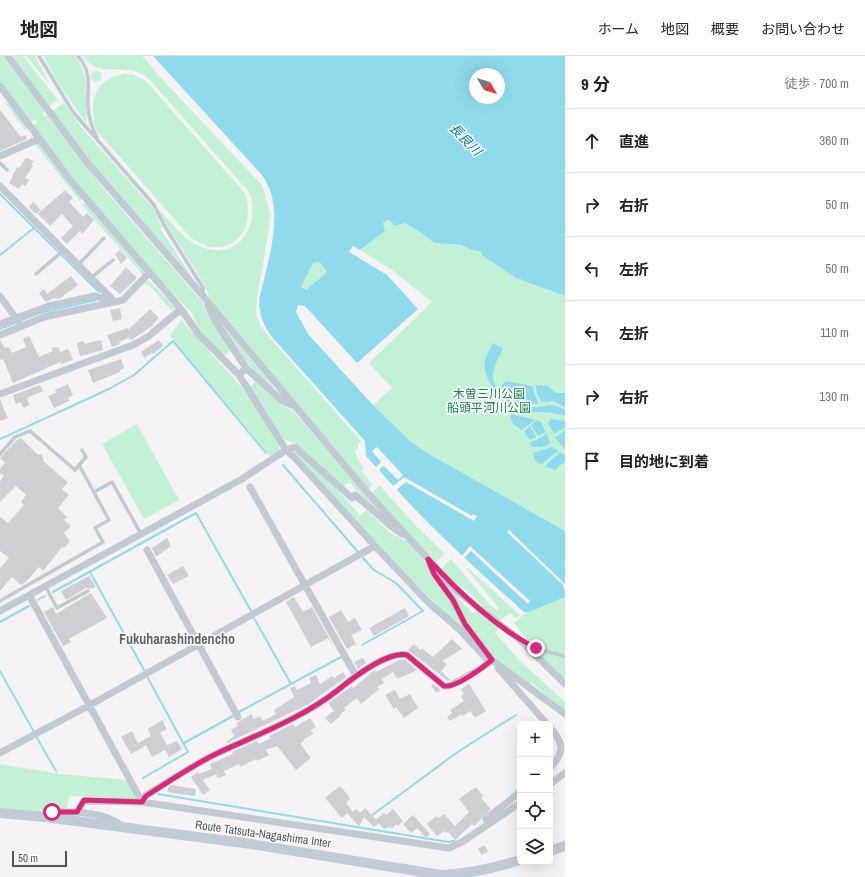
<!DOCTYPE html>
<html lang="ja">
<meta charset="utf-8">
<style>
:root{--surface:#fff;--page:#f6f6f6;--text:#222;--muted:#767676;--line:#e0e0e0}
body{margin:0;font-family:"Archivo Narrow","Noto Sans JP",sans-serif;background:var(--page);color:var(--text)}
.controls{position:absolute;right:12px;bottom:12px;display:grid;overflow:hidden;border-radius:6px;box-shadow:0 4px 16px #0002}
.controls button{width:36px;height:36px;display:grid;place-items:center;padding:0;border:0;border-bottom:1px solid var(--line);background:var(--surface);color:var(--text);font:20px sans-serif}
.compass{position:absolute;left:469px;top:12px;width:36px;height:36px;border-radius:50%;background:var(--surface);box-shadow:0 4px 16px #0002;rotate:128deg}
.scale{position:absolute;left:12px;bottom:10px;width:55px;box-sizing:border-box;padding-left:4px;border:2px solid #4a5661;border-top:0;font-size:11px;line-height:14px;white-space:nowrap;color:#4a5661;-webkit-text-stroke:3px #fff;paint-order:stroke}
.stop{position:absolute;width:12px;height:12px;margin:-9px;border:3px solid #db2777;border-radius:50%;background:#fff}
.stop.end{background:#db2777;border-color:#fff;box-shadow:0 1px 4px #0008}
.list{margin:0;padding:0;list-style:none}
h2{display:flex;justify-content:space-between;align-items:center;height:52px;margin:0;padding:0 16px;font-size:17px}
h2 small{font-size:13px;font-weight:400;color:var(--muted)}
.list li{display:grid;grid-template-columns:26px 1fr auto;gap:12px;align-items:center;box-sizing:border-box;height:64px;padding:0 16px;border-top:1px solid var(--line)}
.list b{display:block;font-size:15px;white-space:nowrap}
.list em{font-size:13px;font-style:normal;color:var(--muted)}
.icon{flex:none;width:22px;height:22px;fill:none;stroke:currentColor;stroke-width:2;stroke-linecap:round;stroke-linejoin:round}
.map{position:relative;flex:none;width:565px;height:821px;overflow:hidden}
header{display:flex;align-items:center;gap:24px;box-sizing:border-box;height:56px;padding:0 20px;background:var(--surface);border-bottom:1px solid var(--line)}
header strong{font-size:19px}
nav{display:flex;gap:22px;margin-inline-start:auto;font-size:14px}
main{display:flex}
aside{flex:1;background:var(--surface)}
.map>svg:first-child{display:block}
.green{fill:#c3f1d5}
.water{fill:#90daee;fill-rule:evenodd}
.pier{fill:#f5f3f3}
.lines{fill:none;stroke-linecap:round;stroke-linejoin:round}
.stream{stroke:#90daee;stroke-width:2}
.building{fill:#cdcfd5}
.service{stroke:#c1cad2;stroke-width:3.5}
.minor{stroke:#c1cad2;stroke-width:7}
.secondary{stroke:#c1cbd6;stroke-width:10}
.route{stroke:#db2777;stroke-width:5}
.labels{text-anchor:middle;stroke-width:3;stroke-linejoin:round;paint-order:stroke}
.park-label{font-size:12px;fill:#17864f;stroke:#fff}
.street-label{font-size:12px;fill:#4a5661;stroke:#fff}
.water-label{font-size:13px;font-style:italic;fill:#0c7c9b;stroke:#fff}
.quarter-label{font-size:14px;font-weight:bold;fill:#5f6368;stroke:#fff}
</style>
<header>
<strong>地図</strong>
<nav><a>ホーム</a><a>地図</a><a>概要</a><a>お問い合わせ</a></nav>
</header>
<main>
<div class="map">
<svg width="565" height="821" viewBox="0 0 565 821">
<rect width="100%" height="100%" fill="#f5f3f3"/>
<path class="green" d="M0 0H5L45 55 42 58 44 61 47 59 104 133 203 247 212 266 231 294 224 300 201 278 192 257 152 216 93 149 32 70 37 66 35 63 30 67 0 26Z
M13 0H23L58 44 49 50Z
M26 0H35L50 29Z
M44 0H75C92 23 84 42 87 68L56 24Z
M82 0H143L159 20 262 129 270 156 269 173 257 242 256 259 261 270 270 282 361 385 358 387V392L355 394 358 405 364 412 361 415 373 429 369 433 211 245C198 211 173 184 157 152 170 165 184 184 201 191 237 206 262 169 249 136L148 22C142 18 135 14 128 14 108 13 97 17 82 0Z
M90.5 20a5.5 5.5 0 1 1 11 0a5.5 5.5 0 1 1-11 0Z
M125 18 134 19 146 25 245 137C254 163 243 194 211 191 204 190 197 185 191 182L96 74C89 46 93 23 125 18Z
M9 45 29 72 25 74 6 48Z
M64 47 81 71 153 152 162 171 160 172 196 227 89 103 52 55Z
M38 85 83 142 80 145 34 87Z
M86 146 145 215 143 219 82 149Z
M389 164 395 170 405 167 423 178 434 187 461 189 475 195H482L516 222 565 240V475L429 398 411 386 373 349 392 332 369 307 432 246 392 214 360 194 385 175 382 166Z
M319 206 327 215C322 223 314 228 307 234L301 231 313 207Z
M148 224 175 251 172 255 150 230 144 228Z
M218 263 280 339C255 319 233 292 218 263Z
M181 264 245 335 279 388V394L271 401 170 280Z
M256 326 279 347 296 358 390 467 373 452 349 426 342 432 294 387 283 383 249 331Z
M137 368 179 444 144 463 102 388Z
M292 394C319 411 340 436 360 460L366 454 389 476 408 486 423 503 430 519 451 546 457 561 469 579C406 521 349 458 292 394Z
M380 430 417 471 445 498 435 507 372 436Z
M451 503 488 547 497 555 499 552 467 513 468 512 520 559 516 562 510 557 499 565 466 534 453 526 441 513Z
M438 519 473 558 478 554 500 572 495 577 520 605 565 646V655L532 627 530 629 492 600 465 566Z
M565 541V624L535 596 514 567 526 556Z
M0 708 60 718 129 724 135 740 133 743 69 740 67 753 44 754 37 756 0 752Z"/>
<path class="water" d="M153 0H565V240L516 222 482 199V195H475L461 189 434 187 423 178 405 167 395 170 389 164 383 166 385 175 360 194 353 190 349 196 387 219 418 253 357 307 305 250 298 249 296 256 308 278 373 349 411 386 429 398 565 475V541L529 556H524C474 511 424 466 379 414L384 410 398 424 403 419 377 391 372 395 381 406 376 411 366 400 365 385 272 281C263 269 260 260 259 245 267 206 288 152 261 118ZM475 18H499V42H475ZM319 206 327 215C321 224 313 226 307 234L301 231 313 207Z
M493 287 503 293C499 301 492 313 493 322 494 336 517 350 529 351 545 353 549 344 565 354V360C552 355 541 357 528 355 507 351 481 327 485 304 486 299 490 293 493 287Z
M506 325 532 330 538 347C525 354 506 342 501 330Z
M536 329 548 330 556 337H565V351L553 345 542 346 537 338Z
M511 358 535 364 522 374 513 368 510 360Z
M551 363 565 365V371L554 378 548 367Z
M537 364 541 366 546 376 538 380 531 369Z
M530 370 536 381 530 384 524 376Z
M565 374V393L555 382Z
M547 378 550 387C546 391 536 392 531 390L530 387Z
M553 391 558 395 542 408C536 407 533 404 533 397Z
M560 396 565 399V405L555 414 545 410Z"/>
<path class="pier" d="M404 421 472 460 473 458 477 460 474 465 406 426 396 434 393 430Z
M509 474 565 528V536L563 529 507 476Z
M470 490 530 545 528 548 471 495 464 502 462 500Z"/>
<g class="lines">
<path class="stream" d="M0 138 99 236
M0 199 34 172
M22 264 40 257 96 244
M0 273 15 267
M0 383 109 333 134 319 173 285 266 397
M283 409 358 496
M90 516 144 614
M53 536 196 457 251 555
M38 544 45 540
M254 562 291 628
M0 566 29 550
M362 589 423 555 396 527 374 514 363 502
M0 615 34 676
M239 656 341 601
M37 682 56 715
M184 687 233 660
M143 722 188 696 148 622
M158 738 448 786 454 785
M371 760 459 695 516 659"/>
</g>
<path class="building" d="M0 54 21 81 25 79 27 83 0 95Z
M26 102 34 105 31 108 33 110 25 122 29 124 25 130 22 128 19 133 9 127 17 111 19 112Z
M65 134 73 142 69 146 83 161 87 157 94 164 82 178 80 175 67 188 61 182 73 170 72 169 62 158 50 170 38 158Z
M33 146 41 154 36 158 29 151Z
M120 194 127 202 121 208 115 198Z
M126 211 137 222 120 238 110 230Z
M71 220 78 229 59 243 54 242 46 246 39 237 44 233 47 238Z
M120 252 122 263 113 265 110 254Z
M150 253 159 262 153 268 154 269 131 284 128 282 119 286 120 288 112 291 107 279 128 272V274Z
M29 280 39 301 53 295 51 292 58 291 60 296 68 293 73 304 61 308 60 306 13 327 3 303 0 304V284L5 292 9 291 12 297 26 291 23 283Z
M101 284 103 294 80 300 77 287 84 285V288Z
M159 284 163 290 153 298 152 297 144 302 141 296Z
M121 303 124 312 120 314V316L93 327 88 314Z
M68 328 73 339 68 342 69 345 54 352 48 340 56 337 55 334Z
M40 329 43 335 27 342 29 349 24 352 20 346 16 348 13 339Z
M0 343 8 362 0 365Z
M21 382 37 398 42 399 44 406 68 426 62 433 69 439 58 452 67 461 64 464 71 470 64 477 70 485 64 492 62 491 43 515 39 511 26 526 21 529 12 521 0 535V512L9 502 0 495V461L8 467 24 449 21 446 26 439 16 430 0 446V425L4 420 0 417V413L5 407 0 402 17 384Z
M167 482 171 490 156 501 152 492Z
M183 510 189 520 173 528 167 519Z
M89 520 96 531 91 533 86 532 66 544 61 535Z
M91 537 107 562 69 583 71 586 63 590 44 556 53 551 56 558Z
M294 541 303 556 312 551 335 593 328 582 311 591 286 546Z
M405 552 409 560 374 580 369 572Z
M341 554 348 566 355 562 362 574 351 579 356 588 347 593 329 561Z
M452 583 462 593 442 605 447 608 441 615 450 624 448 625 408 594 414 588 420 594 422 592 433 601Z
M363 602 366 607 358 613 354 606Z
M399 604H405L417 614 397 623 393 616 382 623 384 627 377 631 379 633 361 648 357 642 344 652 346 654 340 658 341 659 331 668 325 662 334 655 328 647 352 630 353 632 375 614 376 616Z
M343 616 346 621 309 648 227 687 226 686 234 680 231 674 238 670 237 667 251 658 254 663 260 660 263 665 276 658 274 654 294 641 290 632 295 630 297 634 311 627 309 622 316 619 320 628 332 620 334 622Z
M433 628 441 634 436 637 431 629Z
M469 628 486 655 475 662 470 655 463 660 462 658 450 665 447 661 452 657 450 654 464 645 461 640 464 638 461 633Z
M395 634 400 643 410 638 418 652 404 662 396 651 394 653 385 639Z
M310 662 316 671 311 674 313 678 303 684 304 685 300 688 311 702 296 714 277 690 266 694 269 699 257 705 256 703 240 711 239 708 224 715 226 719 218 722 216 718 214 719 203 724 210 734 203 739 191 721 198 716 199 718 212 713 210 708 233 698 232 696 257 685 259 688 271 682 269 680 293 668 295 671Z
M162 664 167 673 160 677 167 689 177 685 182 693 169 701 165 694 152 701 146 689 131 698 121 681 132 675 138 687 151 680 148 673Z
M171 729 196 733 195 740 167 736 168 732Z
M340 730 348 739 350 743 346 747 353 756 356 753 360 757 365 752 379 767 374 771 364 761 359 770 347 757 342 762 325 742Z
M476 731 483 740 481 742 491 753 474 770 472 768 455 784 448 776 446 777 444 775 437 780 427 768 436 760 438 762 444 758 455 770 469 756 459 743Z
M393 753 403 765 398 770 396 768 392 773 390 771 384 773 376 764 384 757 386 759Z
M413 759 430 778 426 782 417 772 411 777 403 768Z
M484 789 488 795 482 799 478 793Z"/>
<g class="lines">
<path class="service" d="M39 0 73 56 154 149 164 169 203 232V239
M78 0C93 17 87 32 88 51 89 63 92 72 97 82
M0 107 7 114
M78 209 104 182
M36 218 64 194
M91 222 113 204
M0 398 15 381 30 375 75 414 86 401 82 394
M94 436 112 426 141 478
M45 530 57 552 88 535
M0 545 103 486 95 472 109 464 79 409
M527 588 536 593 565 600"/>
<path class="minor" d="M8 0 86 105 203 240 367 436 457 535 521 585 565 628
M0 30 71 125 181 253 199 279 239 319
M0 100 39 83
M0 130 115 246
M0 240 18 265
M208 249 215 265 246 312
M0 268 49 250 95 240 112 245
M0 279 44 261 123 244 149 217
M0 338 133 289 149 280 181 253
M250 431 356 620
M402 478 392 471 355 439 352 442 295 391 286 394 294 401 375 490 427 545 460 574 486 602 492 604 565 658
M147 494 238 661
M29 539 142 746
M0 555 242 423 286 394 239 319 246 312 281 344 292 349
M498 612 547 668
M550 672C564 687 565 696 550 712
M0 697 90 649 375 490
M550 728 565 717
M142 746 146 739C170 725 194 708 220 696 257 679 306 660 338 634 353 622 387 595 407 599L444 630H449L482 612 492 604 465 569 453 544 434 518 429 507
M77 756C92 758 111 760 122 770
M45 761 52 756H77L84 745 142 746 449 792 462 786 520 747
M486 763 520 736"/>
<path class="secondary" d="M0 757 45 761 251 788 441 819C469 818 494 812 520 804
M550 795 565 790"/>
</g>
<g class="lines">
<path class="route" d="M52 756H77L84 744 142 746 146 740C170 725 194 708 220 696 259 678 304 661 338 634 353 622 387 595 407 599L444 630C457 632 482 612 492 604L465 568 453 544 434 518 428 503C459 536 496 572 536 592"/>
</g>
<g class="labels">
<g class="park-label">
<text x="489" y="342">木曽三川公園<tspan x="489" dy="14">船頭平河川公園</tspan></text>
</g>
<g class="street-label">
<text transform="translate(263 778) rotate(8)" y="4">Route Tatsuta-Nagashima Inter</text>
</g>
<g class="water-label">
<text transform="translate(466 83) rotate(45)" y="5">長良川</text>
</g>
<g class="quarter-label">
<text x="177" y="588">Fukuharashindencho</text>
</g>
</g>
</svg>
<div class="controls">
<button>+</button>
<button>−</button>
<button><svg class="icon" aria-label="locate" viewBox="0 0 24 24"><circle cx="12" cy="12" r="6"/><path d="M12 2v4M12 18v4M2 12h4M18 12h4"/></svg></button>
<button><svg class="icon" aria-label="layers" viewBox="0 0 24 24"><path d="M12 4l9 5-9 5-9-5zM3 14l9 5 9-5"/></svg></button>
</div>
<svg class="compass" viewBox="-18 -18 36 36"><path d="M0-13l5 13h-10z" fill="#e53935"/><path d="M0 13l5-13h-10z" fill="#767676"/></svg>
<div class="scale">50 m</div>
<div class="stop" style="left:52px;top:756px"></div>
<div class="stop end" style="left:536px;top:592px"></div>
</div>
<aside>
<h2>9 分<small>徒歩 · 700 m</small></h2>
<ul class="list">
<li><svg class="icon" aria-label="ahead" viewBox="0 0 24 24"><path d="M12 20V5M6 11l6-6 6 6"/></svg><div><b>直進</b></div><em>360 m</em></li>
<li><svg class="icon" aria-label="right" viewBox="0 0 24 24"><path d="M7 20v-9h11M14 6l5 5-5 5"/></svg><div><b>右折</b></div><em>50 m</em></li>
<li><svg class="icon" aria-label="left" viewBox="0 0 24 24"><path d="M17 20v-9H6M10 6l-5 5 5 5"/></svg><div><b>左折</b></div><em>50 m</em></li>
<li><svg class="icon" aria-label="left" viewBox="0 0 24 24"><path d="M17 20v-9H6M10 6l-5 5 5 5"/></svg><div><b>左折</b></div><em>110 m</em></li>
<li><svg class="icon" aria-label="right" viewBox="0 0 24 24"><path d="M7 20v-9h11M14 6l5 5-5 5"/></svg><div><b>右折</b></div><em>130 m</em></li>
<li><svg class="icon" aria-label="arrive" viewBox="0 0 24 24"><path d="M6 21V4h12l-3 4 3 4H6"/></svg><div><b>目的地に到着</b></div></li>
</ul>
</aside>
</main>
